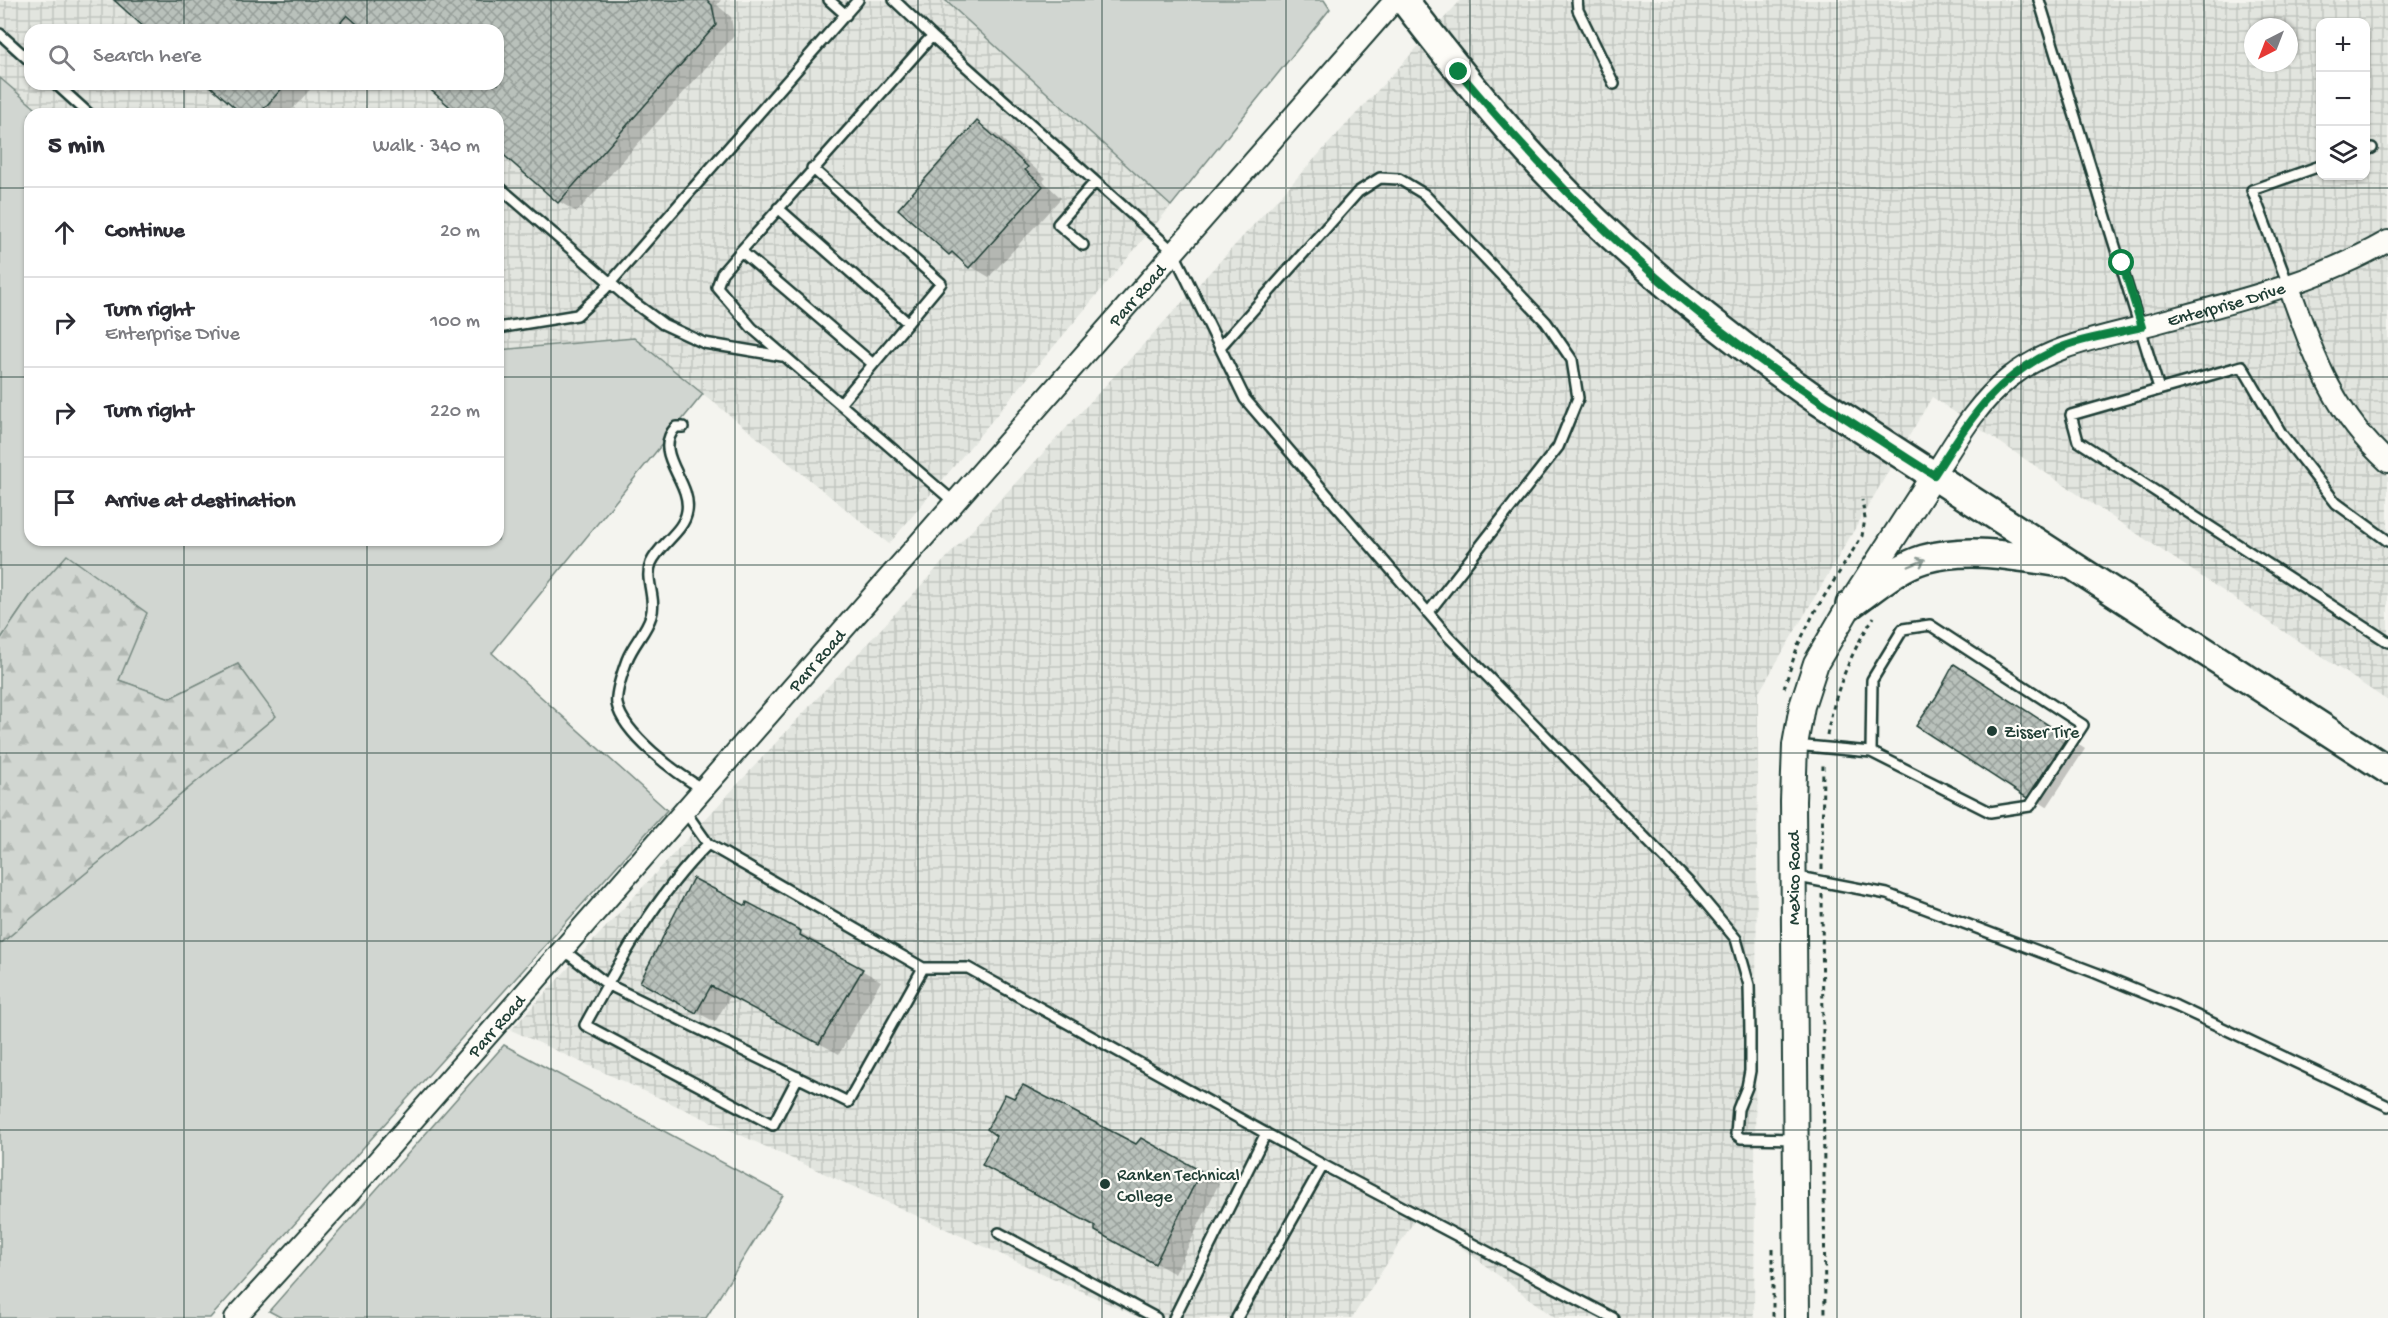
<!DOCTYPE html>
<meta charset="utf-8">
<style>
:root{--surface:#fff;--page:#f2f2f3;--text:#2b2b33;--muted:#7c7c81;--line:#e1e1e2}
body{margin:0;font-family:"Gochi Hand",sans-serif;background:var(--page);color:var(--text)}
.controls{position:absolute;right:18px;top:18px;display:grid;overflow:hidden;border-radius:12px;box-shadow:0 2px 4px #0004}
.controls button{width:54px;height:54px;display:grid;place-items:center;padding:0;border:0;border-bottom:2px solid var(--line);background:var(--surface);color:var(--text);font:30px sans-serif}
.compass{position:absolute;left:2244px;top:18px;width:54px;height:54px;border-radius:50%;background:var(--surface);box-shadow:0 2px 4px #0004;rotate:222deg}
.stop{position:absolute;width:18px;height:18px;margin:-14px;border:4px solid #0b8043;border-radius:50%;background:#fff}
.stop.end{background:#0b8043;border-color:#fff;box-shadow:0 2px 6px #0008}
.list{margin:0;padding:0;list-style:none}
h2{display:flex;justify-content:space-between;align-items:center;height:78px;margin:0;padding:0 24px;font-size:26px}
h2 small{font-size:20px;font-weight:400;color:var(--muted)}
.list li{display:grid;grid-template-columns:39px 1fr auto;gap:18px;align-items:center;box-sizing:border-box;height:90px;padding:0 24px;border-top:2px solid var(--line)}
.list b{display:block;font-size:22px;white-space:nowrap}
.list p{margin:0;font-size:20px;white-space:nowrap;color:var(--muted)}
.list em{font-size:20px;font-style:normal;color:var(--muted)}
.icon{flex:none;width:33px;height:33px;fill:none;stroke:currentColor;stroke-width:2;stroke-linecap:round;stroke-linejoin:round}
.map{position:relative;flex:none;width:2388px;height:1318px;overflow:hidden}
.search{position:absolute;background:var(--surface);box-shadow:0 2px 4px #0004;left:24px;top:24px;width:480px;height:66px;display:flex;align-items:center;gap:15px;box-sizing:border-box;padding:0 21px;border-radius:18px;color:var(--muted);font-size:22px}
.panel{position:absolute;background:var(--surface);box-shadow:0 2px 4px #0004;left:24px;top:108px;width:480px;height:438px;border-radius:18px}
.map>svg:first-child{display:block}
.industrial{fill:url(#industrial-grid);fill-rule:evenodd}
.grass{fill:#d1d6d1;stroke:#788a82;stroke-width:1.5}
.forest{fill:url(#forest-firs);stroke:#788a82;stroke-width:1.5}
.shadow{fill:#0003}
.building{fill:url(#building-cross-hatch);stroke:#1f3d34;stroke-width:1.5}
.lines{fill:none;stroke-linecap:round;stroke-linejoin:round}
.service-casing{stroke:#1f3d34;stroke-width:14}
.minor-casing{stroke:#1f3d34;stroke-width:24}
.tertiary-casing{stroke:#1f3d34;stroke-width:28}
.secondary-casing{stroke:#1f3d34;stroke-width:32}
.path{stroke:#1f3d34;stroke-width:3;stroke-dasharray:4.5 4.5;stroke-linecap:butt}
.service{stroke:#fdfcf7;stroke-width:9}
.minor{stroke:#fdfcf7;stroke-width:20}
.tertiary{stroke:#fdfcf7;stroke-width:24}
.secondary{stroke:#fdfcf7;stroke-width:27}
.oneway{stroke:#8e9c96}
.route{stroke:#0b8043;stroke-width:8}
.grid{fill:none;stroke:#1f3d34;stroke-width:1.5;stroke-opacity:0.55}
.poi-dot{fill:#1f3d34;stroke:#fdfcf7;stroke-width:2}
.labels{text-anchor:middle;stroke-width:4.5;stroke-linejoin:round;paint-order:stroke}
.street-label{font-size:18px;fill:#1f3d34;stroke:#fdfcf7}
.poi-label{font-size:18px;fill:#1f3d34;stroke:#fdfcf7;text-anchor:start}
</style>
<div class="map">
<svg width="2388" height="1318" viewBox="0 0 2388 1318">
<defs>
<pattern id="industrial-grid" width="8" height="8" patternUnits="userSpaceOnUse" patternTransform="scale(1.5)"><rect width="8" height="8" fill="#e2e5df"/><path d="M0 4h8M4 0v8" fill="none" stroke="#c1c5c0"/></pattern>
<pattern id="forest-firs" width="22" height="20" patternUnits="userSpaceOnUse" patternTransform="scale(1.5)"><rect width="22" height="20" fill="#d1d6d1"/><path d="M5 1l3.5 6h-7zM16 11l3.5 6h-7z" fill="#b3b9b4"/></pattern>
<pattern id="building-cross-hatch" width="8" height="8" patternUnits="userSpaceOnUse" patternTransform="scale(1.5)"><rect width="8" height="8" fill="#b9c1bb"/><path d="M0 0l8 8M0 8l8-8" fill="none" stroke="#969e99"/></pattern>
</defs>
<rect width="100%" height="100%" fill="#f4f4ef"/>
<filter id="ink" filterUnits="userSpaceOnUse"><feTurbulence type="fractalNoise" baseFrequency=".0167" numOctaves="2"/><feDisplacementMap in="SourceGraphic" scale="12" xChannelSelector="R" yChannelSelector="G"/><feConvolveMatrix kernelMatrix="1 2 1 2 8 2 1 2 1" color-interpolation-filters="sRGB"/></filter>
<g filter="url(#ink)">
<path class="industrial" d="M0 0H945L1171 206 889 544 634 338 498 350V114H42L0 78ZM30 30H498V84H30Z
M1461 0H2388V701L1932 397 1758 694 1754 1318H1555L1418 1215 1352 1318H1140L511 1030ZM2320 22H2366V176H2320ZM2253 27H2289V63H2253Z"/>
<path class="grass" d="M945 0H1324L1330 9 1171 206Z
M0 78 42 114H30V540H498V350L634 338 703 394 492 653 667 810 210 1318H0V944L275 716 238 664 170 698 118 680 30 596 0 640Z
M504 1045 783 1195 706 1318H282L269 1311Z"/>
<path class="forest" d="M67 555 147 613 119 680 170 698 238 664 276 716 0 944V640L30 596Z"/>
<path class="shadow" d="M116 0H721L717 5 731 17 734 36 577 212 558 201 498 148V114H460L427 84H498V30H150Z
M210 84H315L288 114H244Z
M977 123 996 134 1046 178 1043 181 1061 198 989 277 950 254Z
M1974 677 2085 749 2047 807 1918 725Z
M747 908 800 932 819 943 818 946 881 981 839 1054 731 995 715 1022 660 992Z
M1137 1146 1200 1172 1219 1183 1175 1274 1097 1230Z"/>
<path class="building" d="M114 0H707L712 5 716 25 558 203 498 150V114H458L424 84H498V30H364L347 15 334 30H147Z
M208 84H286L259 114H242Z
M977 121 1028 167 1025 170 1043 186 969 268 952 252 949 255 898 209Z
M1954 664 2067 737 2027 798 1916 726 1936 697Z
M693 878 746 906 747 902 801 931 800 935 863 969 819 1044 711 986 696 1013 640 982Z
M1023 1085 1136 1144 1141 1138 1201 1171 1155 1264 1095 1231V1226L982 1165 996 1136 987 1129 1005 1094 1014 1098Z"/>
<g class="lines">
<defs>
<path id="service" d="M829 0 846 15
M894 0 932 36
M1577 0 1578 10 1614 84
M2039 0 2159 389
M0 34 30 61
M56 84 89 114
M2366 150 2372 148
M812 168 941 283 840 404
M498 186 629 299 663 324 704 343 782 356
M778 208 908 323
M1083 245 1058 224 1095 182
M741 251 873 364
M2289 287 2252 190 2320 166
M498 328 577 315 604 290 858 0
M1220 347 1358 192 1380 178 1399 179 1424 194 1546 322 1572 360 1578 398 1558 447 1428 613
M683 427H676C651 453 692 481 687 511 684 532 659 544 651 563 644 580 657 598 651 616 646 632 633 644 627 660 623 671 615 693 617 704 623 734 677 774 703 789
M954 502 752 328 717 287 722 273 741 251 932 36 1173 251 1245 399 1448 636 1691 885 1736 939 1749 985 1750 1032V1071L1747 1087 1738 1109 1736 1134 1741 1138 1794 1139
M2388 541 2336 503 2281 433 2242 366 2071 415 2078 441 2388 642
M1795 745 1871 752 1990 812 2030 806 2083 725 1930 625 1903 629 1872 680 1871 752
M708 844C656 895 620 961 585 1025L773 1125 798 1077
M1793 876 1887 894 2096 973 2176 1006 2388 1106
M562 949 607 984 848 1102 923 968 708 844 684 810
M923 968H968L1323 1165 1613 1318
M999 1233 1156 1318
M1174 1318 1266 1133
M1237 1318 1323 1165"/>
<g id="minor">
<path d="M2289 287C2314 355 2332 412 2388 462"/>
<path id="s1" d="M1934 475C1956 441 1976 404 2009 378 2049 346 2099 338 2148 325 2230 303 2313 284 2388 241"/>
<path id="s2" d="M235 1318 351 1191 1395 0"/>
</g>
<path id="tertiary" d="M1797 1318 1793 801 1795 745 1802 706 1816 663 1850 605 1934 475"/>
<path id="secondary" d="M1404 0C1449 59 1495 117 1546 171 1628 258 1720 332 1817 400L2388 770
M1850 605C1873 589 1897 567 1924 559 1970 546 2017 557 2062 563"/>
</defs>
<use href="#service" class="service-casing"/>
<use href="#minor" class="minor-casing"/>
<use href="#tertiary" class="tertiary-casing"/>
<use href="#secondary" class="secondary-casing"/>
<path class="path" d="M1784 688 1798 645 1815 611 1862 536 1865 519 1862 500
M1827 735C1835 692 1850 653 1874 617
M1822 869 1823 762
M1822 894 1825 1318
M1773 1249V1318"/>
<use href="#service" class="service"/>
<use href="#minor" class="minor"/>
<use href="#tertiary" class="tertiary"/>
<use href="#secondary" class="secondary"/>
</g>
<defs><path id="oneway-shaft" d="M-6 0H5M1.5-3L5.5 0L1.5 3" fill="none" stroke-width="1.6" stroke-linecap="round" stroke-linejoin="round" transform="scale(1.5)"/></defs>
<use class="oneway" href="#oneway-shaft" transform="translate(1917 563) rotate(-23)"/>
</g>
<g class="lines" filter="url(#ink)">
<path class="route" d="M1459 72C1545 174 1638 270 1745 349 1806 394 1870 434 1934 475 1970 420 1991 381 2053 351 2077 339 2115 334 2142 327L2122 263"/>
</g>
<path class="grid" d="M184 0V30M367 0V30M551 0V1318M735 0V1318M918 0V1318M1102 0V1318M1286 0V1318M1470 0V1318M1653 0V1318M1837 0V1318M2021 0V1318M2204 0V1318M184 84V114M367 84V114M0 188H30M498 188H2388M0 377H30M498 377H2388M184 540V1318M367 540V1318M0 565H2388M0 753H2388M0 941H2388M0 1130H2388"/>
<g class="poi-dot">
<circle cx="1992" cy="731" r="6"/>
<circle cx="1105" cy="1184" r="6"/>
</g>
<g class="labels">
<g class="street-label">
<text dy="6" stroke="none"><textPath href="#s2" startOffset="1364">Parr Road</textPath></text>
<text dy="6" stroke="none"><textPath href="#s1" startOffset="354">Enterprise Drive</textPath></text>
<text dy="6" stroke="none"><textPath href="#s2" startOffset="878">Parr Road</textPath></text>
<text transform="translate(1793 878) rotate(-90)" y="6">Mexico Road</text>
<text dy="6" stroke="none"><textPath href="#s2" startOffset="392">Parr Road</textPath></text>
</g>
<g class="poi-label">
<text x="2004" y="737">Zisser Tire</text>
<text x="1117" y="1180">Ranken Technical<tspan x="1117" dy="21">College</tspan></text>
</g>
</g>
</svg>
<div class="controls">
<button>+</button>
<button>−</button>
<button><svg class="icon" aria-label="layers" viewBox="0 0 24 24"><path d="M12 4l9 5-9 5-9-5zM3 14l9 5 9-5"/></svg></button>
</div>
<svg class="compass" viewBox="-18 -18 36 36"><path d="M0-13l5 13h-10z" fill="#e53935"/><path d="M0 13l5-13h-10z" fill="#7c7c81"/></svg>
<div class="stop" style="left:2122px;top:263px"></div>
<div class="stop end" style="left:1459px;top:72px"></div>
<div class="search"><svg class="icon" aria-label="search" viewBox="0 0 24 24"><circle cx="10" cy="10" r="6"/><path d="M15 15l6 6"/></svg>Search here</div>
<section class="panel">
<h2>5 min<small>Walk · 340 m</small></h2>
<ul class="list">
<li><svg class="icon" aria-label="ahead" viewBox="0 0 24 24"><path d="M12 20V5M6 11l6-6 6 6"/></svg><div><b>Continue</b></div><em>20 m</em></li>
<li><svg class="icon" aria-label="right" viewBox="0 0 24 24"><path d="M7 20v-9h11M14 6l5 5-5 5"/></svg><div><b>Turn right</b><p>Enterprise Drive</p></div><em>100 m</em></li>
<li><svg class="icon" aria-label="right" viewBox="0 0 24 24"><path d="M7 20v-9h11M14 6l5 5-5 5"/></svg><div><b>Turn right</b></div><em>220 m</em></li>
<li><svg class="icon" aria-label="arrive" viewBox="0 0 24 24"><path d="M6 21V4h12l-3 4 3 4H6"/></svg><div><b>Arrive at destination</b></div></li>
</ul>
</section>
</div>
